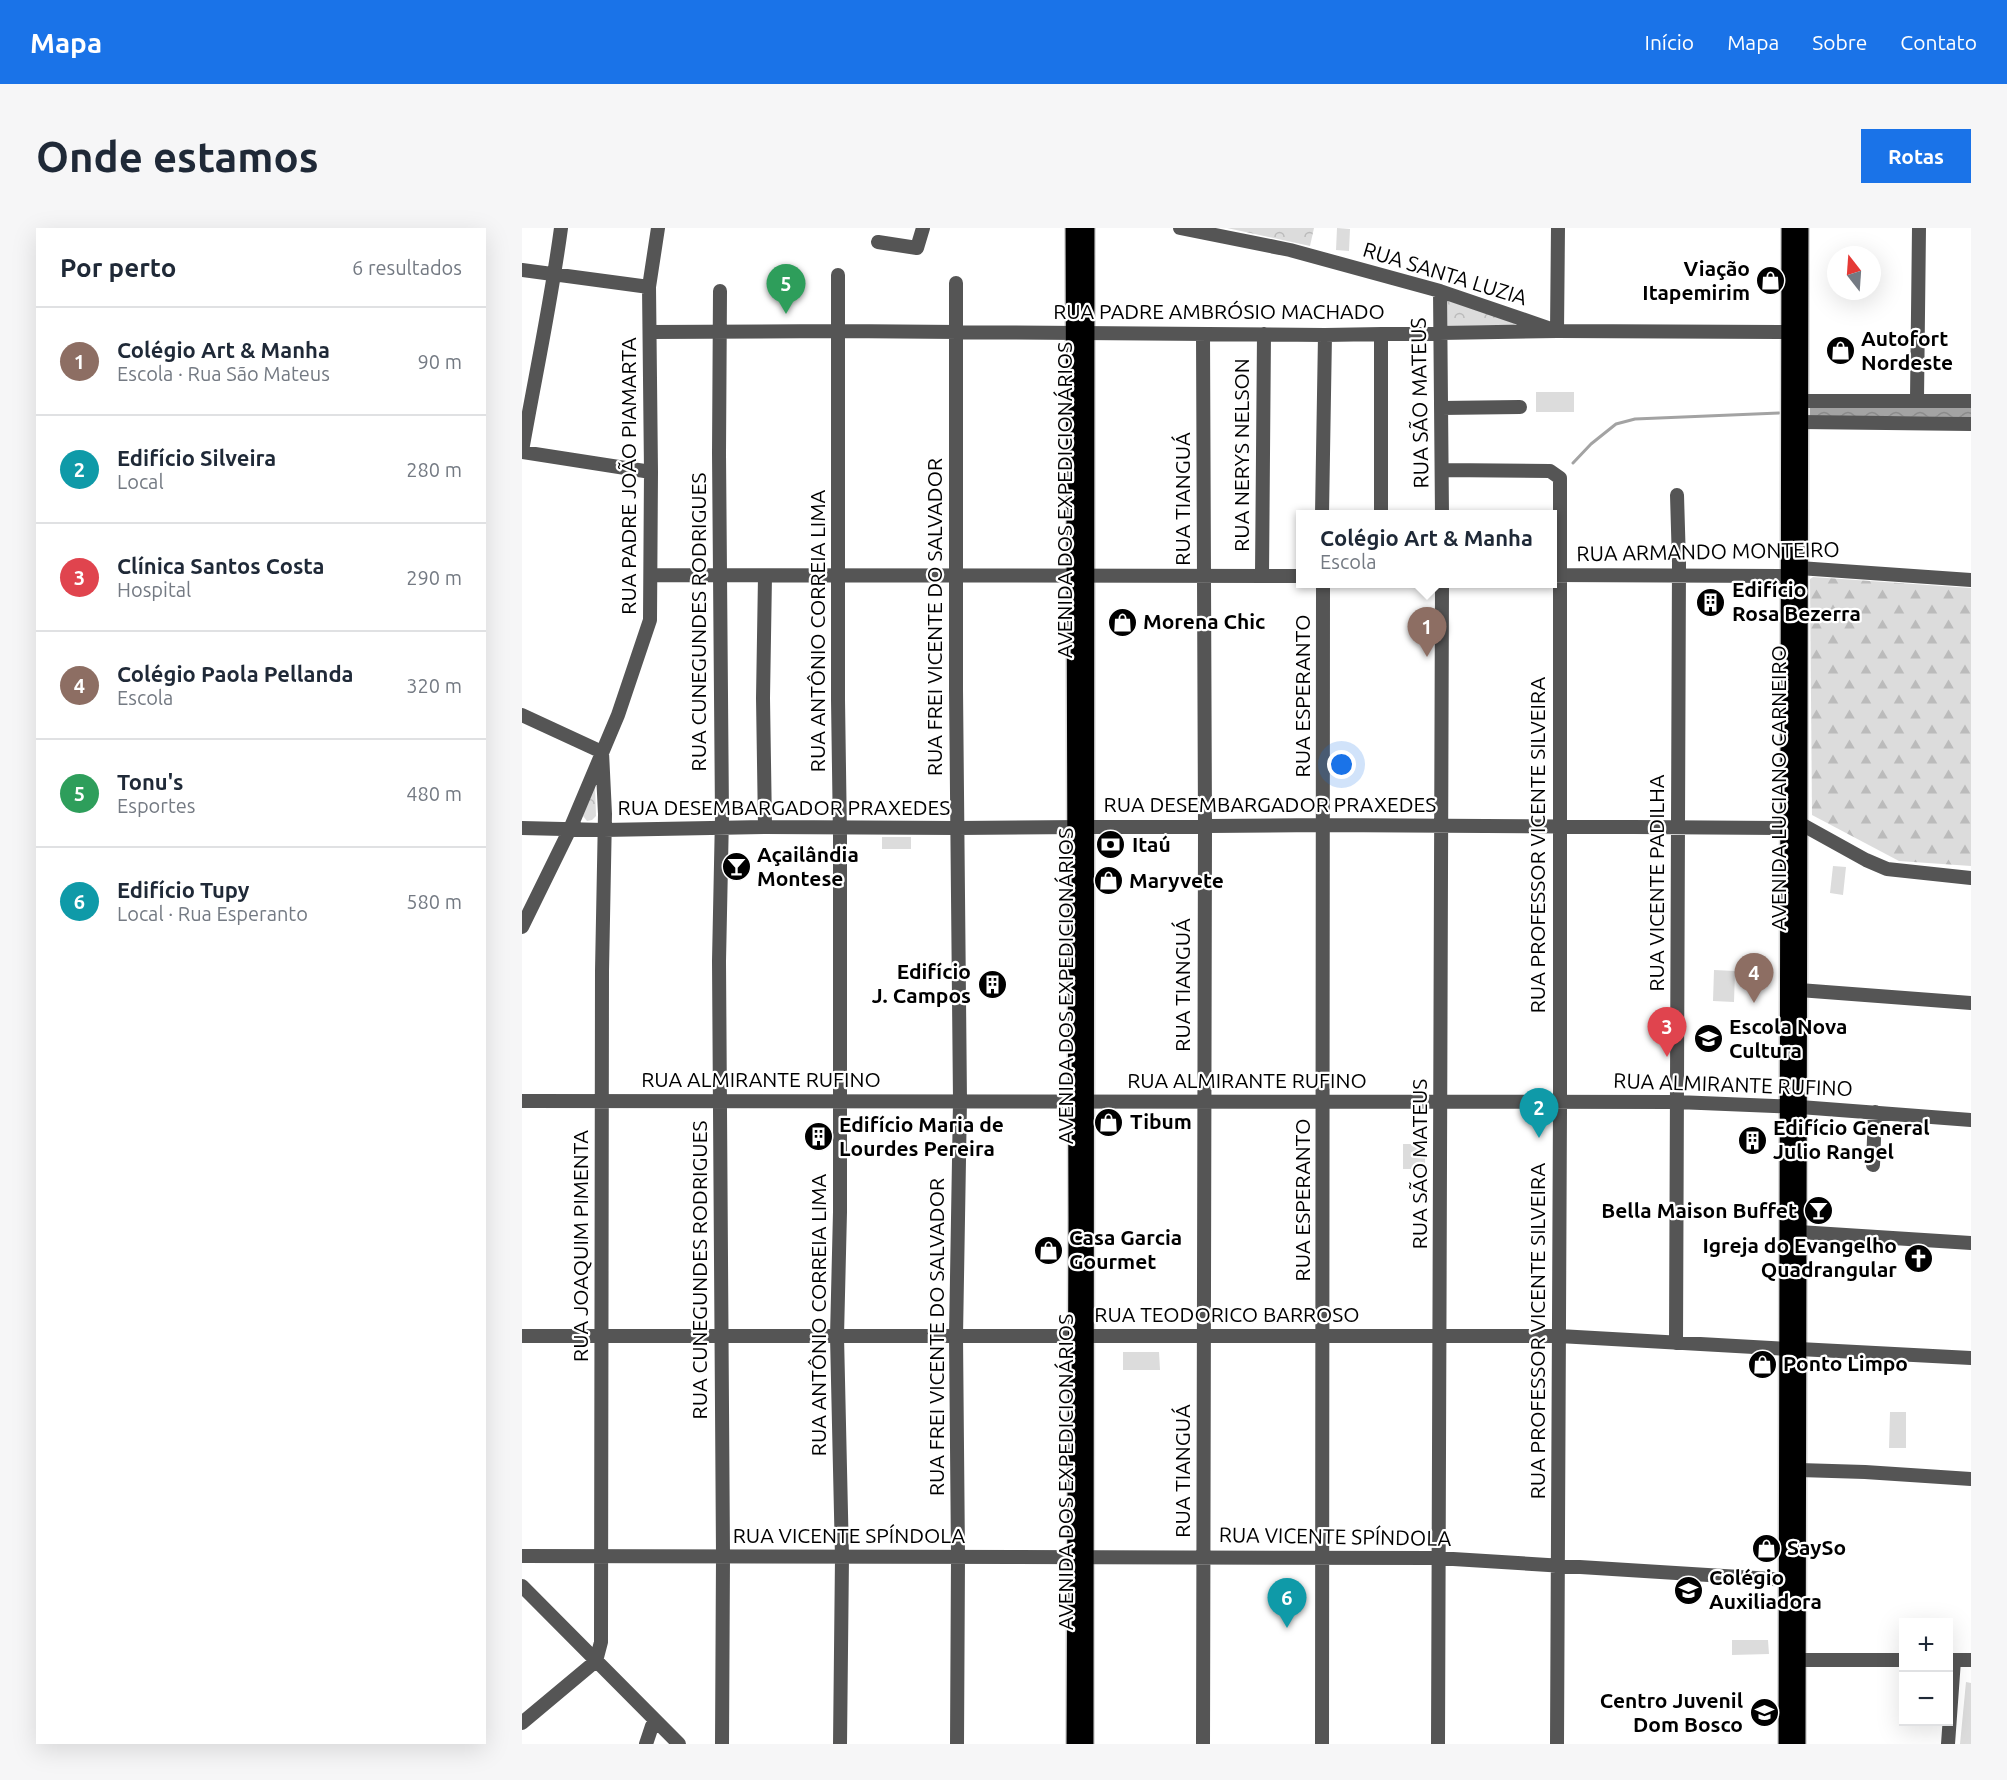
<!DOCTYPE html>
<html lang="pt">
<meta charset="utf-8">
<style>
:root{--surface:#fff;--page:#f6f6f7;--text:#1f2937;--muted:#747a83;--line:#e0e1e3;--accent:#1a73e8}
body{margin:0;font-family:Ubuntu,sans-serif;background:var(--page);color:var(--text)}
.controls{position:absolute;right:18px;bottom:18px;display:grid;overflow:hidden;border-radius:0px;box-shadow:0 6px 24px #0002}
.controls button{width:54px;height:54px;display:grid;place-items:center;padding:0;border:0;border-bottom:2px solid var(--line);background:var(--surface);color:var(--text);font:30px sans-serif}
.compass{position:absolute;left:1305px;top:18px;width:54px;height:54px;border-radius:50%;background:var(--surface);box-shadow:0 6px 24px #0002;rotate:343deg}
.you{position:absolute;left:820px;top:537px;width:21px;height:21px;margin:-15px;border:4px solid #fff;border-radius:50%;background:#1a73e8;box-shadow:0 0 0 9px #1a73e833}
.badge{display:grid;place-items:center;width:39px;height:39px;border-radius:50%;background:var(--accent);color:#fff;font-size:20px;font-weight:700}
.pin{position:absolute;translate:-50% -50px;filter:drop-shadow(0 2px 3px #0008)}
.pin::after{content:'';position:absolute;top:32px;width:21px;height:18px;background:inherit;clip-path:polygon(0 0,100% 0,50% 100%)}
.popup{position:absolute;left:774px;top:282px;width:261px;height:78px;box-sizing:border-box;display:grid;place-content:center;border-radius:0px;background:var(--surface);filter:drop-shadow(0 2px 4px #0005);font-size:20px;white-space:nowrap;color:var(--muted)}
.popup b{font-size:22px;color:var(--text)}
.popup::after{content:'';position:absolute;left:50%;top:100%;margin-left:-12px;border:12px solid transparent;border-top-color:var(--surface)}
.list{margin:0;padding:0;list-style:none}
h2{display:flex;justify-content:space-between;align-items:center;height:78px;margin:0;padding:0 24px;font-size:26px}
h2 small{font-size:20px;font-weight:400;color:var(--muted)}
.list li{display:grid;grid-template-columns:39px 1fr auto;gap:18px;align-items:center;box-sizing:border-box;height:108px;padding:0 24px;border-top:2px solid var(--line)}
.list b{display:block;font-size:22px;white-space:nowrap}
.list p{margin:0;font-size:20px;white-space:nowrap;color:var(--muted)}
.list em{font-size:20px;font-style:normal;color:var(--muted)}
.map{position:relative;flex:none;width:1449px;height:1516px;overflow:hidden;border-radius:0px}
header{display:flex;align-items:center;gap:36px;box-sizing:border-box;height:84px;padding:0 30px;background:var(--accent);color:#fff}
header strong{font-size:28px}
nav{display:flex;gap:33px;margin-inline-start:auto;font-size:21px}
.intro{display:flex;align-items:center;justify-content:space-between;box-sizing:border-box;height:144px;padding:0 36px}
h1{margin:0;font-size:42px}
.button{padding:15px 27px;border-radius:0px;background:var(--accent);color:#fff;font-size:21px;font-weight:700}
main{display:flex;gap:36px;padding:0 36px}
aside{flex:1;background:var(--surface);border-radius:0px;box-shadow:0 6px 24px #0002}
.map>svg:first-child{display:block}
.forest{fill:url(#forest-firs)}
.park{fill:url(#park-crowns)}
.garden{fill:#dcdcdc}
.water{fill:url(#water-waves)}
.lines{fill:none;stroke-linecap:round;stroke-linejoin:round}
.stream{stroke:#a3a3a3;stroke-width:3}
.major-casing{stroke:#dbdbdb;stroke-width:18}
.minor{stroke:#555;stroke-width:14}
.major{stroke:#000;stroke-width:15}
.labels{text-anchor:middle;stroke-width:4.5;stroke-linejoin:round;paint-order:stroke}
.poi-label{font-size:21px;font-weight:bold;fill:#000;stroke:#fff;text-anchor:start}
.street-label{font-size:21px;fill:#000;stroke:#fff}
</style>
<header>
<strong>Mapa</strong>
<nav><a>Início</a><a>Mapa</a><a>Sobre</a><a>Contato</a></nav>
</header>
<div class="intro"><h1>Onde estamos</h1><a class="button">Rotas</a></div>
<main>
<aside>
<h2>Por perto<small>6 resultados</small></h2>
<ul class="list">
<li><span class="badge" style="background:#8d6e63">1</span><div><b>Colégio Art &amp; Manha</b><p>Escola · Rua São Mateus</p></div><em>90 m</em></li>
<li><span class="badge" style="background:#0f9aa8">2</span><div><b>Edifício Silveira</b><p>Local</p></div><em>280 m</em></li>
<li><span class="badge" style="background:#e0444e">3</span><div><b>Clínica Santos Costa</b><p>Hospital</p></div><em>290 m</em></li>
<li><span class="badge" style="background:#8d6e63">4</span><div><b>Colégio Paola Pellanda</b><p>Escola</p></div><em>320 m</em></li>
<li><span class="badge" style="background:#2e9e5b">5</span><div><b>Tonu's</b><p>Esportes</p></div><em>480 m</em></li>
<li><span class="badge" style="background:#0f9aa8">6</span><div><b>Edifício Tupy</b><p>Local · Rua Esperanto</p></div><em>580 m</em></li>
</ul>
</aside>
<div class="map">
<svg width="1449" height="1516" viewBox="0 0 1449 1516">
<defs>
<pattern id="forest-firs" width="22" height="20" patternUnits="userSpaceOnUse" patternTransform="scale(1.5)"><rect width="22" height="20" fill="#dcdcdc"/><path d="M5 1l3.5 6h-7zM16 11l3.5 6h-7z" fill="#bbb"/></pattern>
<pattern id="park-crowns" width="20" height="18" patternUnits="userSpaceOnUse" patternTransform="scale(1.5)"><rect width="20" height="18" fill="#dcdcdc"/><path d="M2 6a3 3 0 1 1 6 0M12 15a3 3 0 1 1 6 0" fill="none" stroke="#bbb"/></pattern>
<pattern id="water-waves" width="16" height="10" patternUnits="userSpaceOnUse" patternTransform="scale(1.5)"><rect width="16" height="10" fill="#a3a3a3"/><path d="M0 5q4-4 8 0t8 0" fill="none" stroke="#8b8b8b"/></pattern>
</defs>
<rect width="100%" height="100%" fill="#fff"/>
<path class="forest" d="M1291 349 1449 360V638L1377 633 1290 587 1288 351Z"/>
<path class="park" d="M705 0H792L788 18Z
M925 72 992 95 993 97 924 98Z
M73 556 74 588 70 592 65 593 61 588Z"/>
<path class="garden" d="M815 0 828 1 827 23 814 22Z
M1014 164H1052V184H1014Z
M360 609H389V621H360Z
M1311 638 1324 639 1321 667 1308 665Z
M1192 742 1213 743 1212 774 1191 773Z
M881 916H903V941H881Z
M601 1124H637L638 1142H601Z
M1368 1184H1384V1220H1367Z
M1210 1412H1246L1247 1426 1210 1427Z
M1444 1454 1449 1455V1516H1438Z"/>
<path class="water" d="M1288 179 1449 180V189L1288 188Z"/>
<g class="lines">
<path class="stream" d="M1051 235 1069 216 1094 196 1113 191 1257 185"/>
<defs>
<path id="major" d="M551 0 554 992 552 1516
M564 1516 565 0
M1264 1516 1267 0
M1276 1516 1279 0"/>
</defs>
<use href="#major" class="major-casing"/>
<path class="minor" d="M658 0 768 22 918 63 1035 103 1036 0
M356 14 395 20 401 0
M0 42 127 59
M316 47V472L318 609V984L315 1108 320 1329 318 1516
M434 55V462L438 873 434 1108 436 1329 435 1516
M198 63 197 225 200 588 197 733 201 1328 200 1516
M918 63 920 286
M128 104 317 103 803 107 1035 103 1266 104
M1395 171 1397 0
M1279 173H1449
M919 180 998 179
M1279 194 1449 196
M0 223C13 149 29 75 39 0
M0 224 129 244
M920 242 1028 243 1038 250V881L1035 1516
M800 286 803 107
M859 286V106
M129 347 779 348
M740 347 742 106
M1031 347 1266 348 1277 340 1449 352
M0 487 80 524 83 586 80 743 79 1414 74 1433 0 1495
M243 599 241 470 243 348
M0 600 82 602 243 599 435 600 801 597 1266 600 1279 596 1344 632 1365 641 1449 650
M0 699 48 601 96 487 128 392 129 244 127 59 136 0
M1277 762 1449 775
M0 873 1155 874 1278 879 1449 892
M1351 937 1353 884
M1277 1004 1449 1015
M0 1108H1037L1265 1121
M1154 1115 1157 335 1155 267
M1277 1121 1449 1130
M1277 1242 1343 1244 1449 1251
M0 1328 915 1330 1265 1352
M0 1358 157 1516
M1277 1432H1382
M1426 1432H1449
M124 1516 130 1498 135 1494
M681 1516 683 598 681 106
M800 1516C804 1129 804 742 801 356
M916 1516 920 356
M1426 1516 1432 1432"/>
<use href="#major" class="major"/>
</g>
<defs>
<symbol id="shop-disc" viewBox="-11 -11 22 22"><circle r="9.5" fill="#000" stroke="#fff"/><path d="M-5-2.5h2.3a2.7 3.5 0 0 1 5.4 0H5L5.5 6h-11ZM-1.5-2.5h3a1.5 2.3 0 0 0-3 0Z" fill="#fff"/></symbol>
<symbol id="building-disc" viewBox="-11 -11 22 22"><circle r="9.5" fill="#000" stroke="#fff"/><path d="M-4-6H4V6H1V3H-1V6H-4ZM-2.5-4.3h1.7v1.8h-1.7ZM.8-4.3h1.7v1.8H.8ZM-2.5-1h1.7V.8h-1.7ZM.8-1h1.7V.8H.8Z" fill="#fff"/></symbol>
<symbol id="bank-disc" viewBox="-11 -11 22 22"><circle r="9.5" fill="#000" stroke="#fff"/><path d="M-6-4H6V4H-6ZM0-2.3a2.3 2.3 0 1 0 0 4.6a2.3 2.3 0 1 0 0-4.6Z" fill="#fff"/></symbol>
<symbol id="bar-disc" viewBox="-11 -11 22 22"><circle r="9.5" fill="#000" stroke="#fff"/><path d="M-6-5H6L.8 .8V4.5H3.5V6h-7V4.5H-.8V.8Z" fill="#fff"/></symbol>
<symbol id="school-disc" viewBox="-11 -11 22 22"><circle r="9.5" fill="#000" stroke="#fff"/><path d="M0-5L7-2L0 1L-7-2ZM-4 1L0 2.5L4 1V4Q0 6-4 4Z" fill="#fff"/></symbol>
<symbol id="church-disc" viewBox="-11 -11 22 22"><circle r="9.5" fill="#000" stroke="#fff"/><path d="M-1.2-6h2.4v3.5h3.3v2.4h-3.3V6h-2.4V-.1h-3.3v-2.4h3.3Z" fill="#fff"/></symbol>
</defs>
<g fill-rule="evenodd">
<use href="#shop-disc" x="1232" y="36" width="33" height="33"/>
<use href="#shop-disc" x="1302" y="106" width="33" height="33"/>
<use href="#building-disc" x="1172" y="358" width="33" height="33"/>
<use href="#shop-disc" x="584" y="378" width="33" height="33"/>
<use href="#bank-disc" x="572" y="600" width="33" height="33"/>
<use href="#bar-disc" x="198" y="622" width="33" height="33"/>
<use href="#shop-disc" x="570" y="636" width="33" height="33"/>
<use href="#building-disc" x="454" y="740" width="33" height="33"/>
<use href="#school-disc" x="1170" y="794" width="33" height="33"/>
<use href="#shop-disc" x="570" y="878" width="33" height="33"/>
<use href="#building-disc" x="280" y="892" width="33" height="33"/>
<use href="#building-disc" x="1214" y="896" width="33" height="33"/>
<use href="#bar-disc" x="1280" y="966" width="33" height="33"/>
<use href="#shop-disc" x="510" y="1006" width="33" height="33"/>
<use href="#church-disc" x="1380" y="1014" width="33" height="33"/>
<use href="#shop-disc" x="1224" y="1120" width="33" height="33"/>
<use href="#shop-disc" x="1228" y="1304" width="33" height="33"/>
<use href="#school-disc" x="1150" y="1346" width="33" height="33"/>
<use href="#school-disc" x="1226" y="1468" width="33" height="33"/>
</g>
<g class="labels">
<g class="poi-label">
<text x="1228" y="48" text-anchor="end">Viação<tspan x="1228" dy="24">Itapemirim</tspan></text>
<text x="1339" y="118">Autofort<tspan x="1339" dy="24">Nordeste</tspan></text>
<text x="1210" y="369">Edifício<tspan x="1210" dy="24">Rosa Bezerra</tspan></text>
<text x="621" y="401">Morena Chic</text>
<text x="610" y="624">Itaú</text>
<text x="235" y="634">Açailândia<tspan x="235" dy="24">Montese</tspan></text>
<text x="607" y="660">Maryvete</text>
<text x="449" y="751" text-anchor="end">Edifício<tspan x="449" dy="24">J. Campos</tspan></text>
<text x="1207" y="806">Escola Nova<tspan x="1207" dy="24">Cultura</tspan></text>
<text x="608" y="901">Tibum</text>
<text x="317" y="904">Edifício Maria de<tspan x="317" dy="24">Lourdes Pereira</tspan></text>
<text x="1251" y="907">Edifício General<tspan x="1251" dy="24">Julio Rangel</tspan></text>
<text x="1275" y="990" text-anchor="end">Bella Maison Buffet</text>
<text x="547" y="1017">Casa Garcia<tspan x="547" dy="24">Gourmet</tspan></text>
<text x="1375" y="1025" text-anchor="end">Igreja do Evangelho<tspan x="1375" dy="24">Quadrangular</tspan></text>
<text x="1261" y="1143">Ponto Limpo</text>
<text x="1265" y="1327">SaySo</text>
<text x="1187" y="1357">Colégio<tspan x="1187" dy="24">Auxiliadora</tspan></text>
<text x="1221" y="1480" text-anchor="end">Centro Juvenil<tspan x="1221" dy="24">Dom Bosco</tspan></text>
</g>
<g class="street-label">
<text transform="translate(923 46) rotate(17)" y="7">RUA SANTA LUZIA</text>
<text x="697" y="91">RUA PADRE AMBRÓSIO MACHADO</text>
<text transform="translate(898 175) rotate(-91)" y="7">RUA SÃO MATEUS</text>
<text transform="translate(720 227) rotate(-90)" y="7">RUA NERYS NELSON</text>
<text transform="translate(107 248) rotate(-90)" y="7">RUA PADRE JOÃO PIAMARTA</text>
<text transform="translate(661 271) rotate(-90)" y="7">RUA TIANGUÁ</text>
<text transform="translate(543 272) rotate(-90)" y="7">AVENIDA DOS EXPEDICIONÁRIOS</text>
<text transform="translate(1186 324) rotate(-1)" y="7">RUA ARMANDO MONTEIRO</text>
<text transform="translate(413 389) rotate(-90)" y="7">RUA FREI VICENTE DO SALVADOR</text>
<text transform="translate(177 394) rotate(-90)" y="7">RUA CUNEGUNDES RODRIGUES</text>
<text transform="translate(296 403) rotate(-90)" y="7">RUA ANTÔNIO CORREIA LIMA</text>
<text transform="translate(781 468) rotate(-90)" y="7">RUA ESPERANTO</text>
<text transform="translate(1257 560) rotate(-90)" y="7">AVENIDA LUCIANO CARNEIRO</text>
<text x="748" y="584">RUA DESEMBARGADOR PRAXEDES</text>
<text x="262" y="587">RUA DESEMBARGADOR PRAXEDES</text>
<text transform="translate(1016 617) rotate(-90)" y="7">RUA PROFESSOR VICENTE SILVEIRA</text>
<text transform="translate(1135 655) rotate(-90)" y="7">RUA VICENTE PADILHA</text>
<text transform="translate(661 757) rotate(-90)" y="7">RUA TIANGUÁ</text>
<text transform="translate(544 758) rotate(-90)" y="7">AVENIDA DOS EXPEDICIONÁRIOS</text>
<text x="239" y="859">RUA ALMIRANTE RUFINO</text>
<text x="725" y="860">RUA ALMIRANTE RUFINO</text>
<text transform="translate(1211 857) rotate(2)" y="7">RUA ALMIRANTE RUFINO</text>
<text transform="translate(898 936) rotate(-90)" y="7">RUA SÃO MATEUS</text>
<text transform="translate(781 972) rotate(-90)" y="7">RUA ESPERANTO</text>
<text transform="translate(59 1018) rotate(-90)" y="7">RUA JOAQUIM PIMENTA</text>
<text transform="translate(178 1042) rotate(-90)" y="7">RUA CUNEGUNDES RODRIGUES</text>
<text transform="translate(297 1087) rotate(-90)" y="7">RUA ANTÔNIO CORREIA LIMA</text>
<text x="705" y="1094">RUA TEODORICO BARROSO</text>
<text transform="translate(1016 1103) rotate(-90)" y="7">RUA PROFESSOR VICENTE SILVEIRA</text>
<text transform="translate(415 1109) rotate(-90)" y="7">RUA FREI VICENTE DO SALVADOR</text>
<text transform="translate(661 1243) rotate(-90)" y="7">RUA TIANGUÁ</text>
<text transform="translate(544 1244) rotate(-90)" y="7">AVENIDA DOS EXPEDICIONÁRIOS</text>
<text x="327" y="1315">RUA VICENTE SPÍNDOLA</text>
<text transform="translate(813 1309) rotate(1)" y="7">RUA VICENTE SPÍNDOLA</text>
</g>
</g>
</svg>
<div class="controls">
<button>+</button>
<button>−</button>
</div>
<svg class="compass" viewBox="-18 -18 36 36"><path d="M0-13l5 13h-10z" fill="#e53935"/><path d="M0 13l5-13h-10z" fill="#747a83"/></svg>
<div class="you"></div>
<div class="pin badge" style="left:905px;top:429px;background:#8d6e63">1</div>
<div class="popup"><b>Colégio Art &amp; Manha</b>Escola</div>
<div class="pin badge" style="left:1017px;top:910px;background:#0f9aa8">2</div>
<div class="pin badge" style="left:1145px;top:829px;background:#e0444e">3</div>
<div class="pin badge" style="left:1232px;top:775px;background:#8d6e63">4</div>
<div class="pin badge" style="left:264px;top:86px;background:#2e9e5b">5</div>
<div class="pin badge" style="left:765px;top:1400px;background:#0f9aa8">6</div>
</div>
</main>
